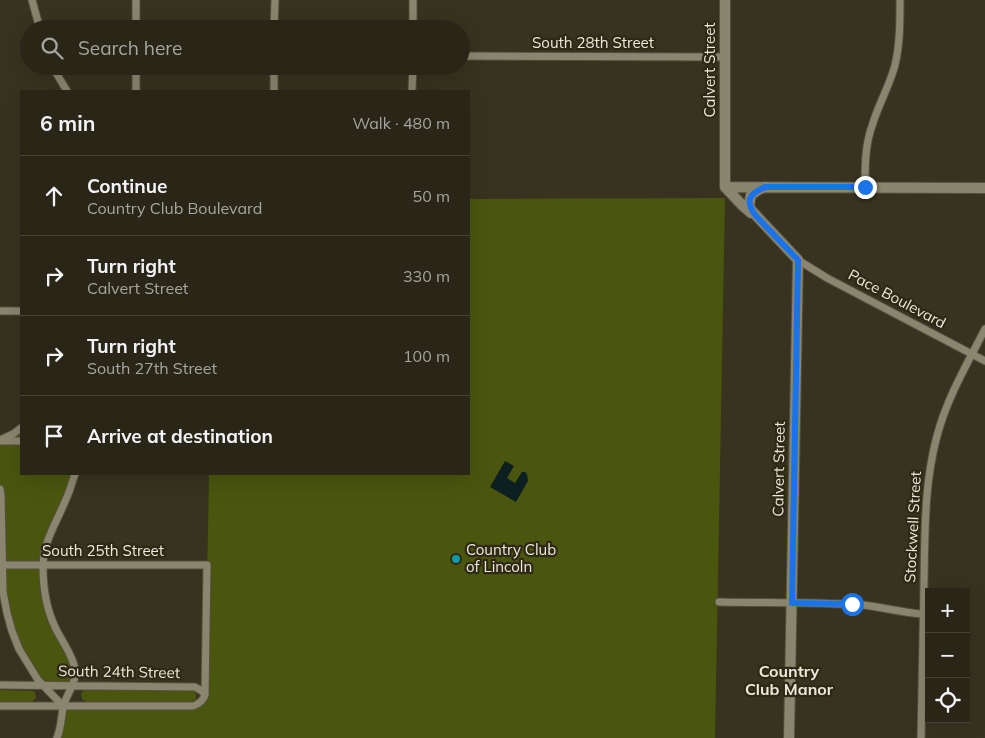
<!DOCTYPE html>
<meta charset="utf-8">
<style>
:root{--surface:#2a2617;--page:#322e20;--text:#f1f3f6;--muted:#a5a5a1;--line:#464336}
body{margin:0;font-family:Mulish,sans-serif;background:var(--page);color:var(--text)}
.controls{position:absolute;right:15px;bottom:15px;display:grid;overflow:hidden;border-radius:0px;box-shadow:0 5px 20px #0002}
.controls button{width:45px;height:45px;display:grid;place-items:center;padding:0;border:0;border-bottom:1px solid var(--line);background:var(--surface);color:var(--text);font:25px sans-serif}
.stop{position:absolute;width:15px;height:15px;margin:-11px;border:4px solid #1a73e8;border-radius:50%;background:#fff}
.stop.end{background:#1a73e8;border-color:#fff;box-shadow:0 1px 5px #0008}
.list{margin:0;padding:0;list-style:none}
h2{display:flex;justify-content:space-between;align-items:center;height:65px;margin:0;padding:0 20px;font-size:21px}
h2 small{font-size:16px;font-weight:400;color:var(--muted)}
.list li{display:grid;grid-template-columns:32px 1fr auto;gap:15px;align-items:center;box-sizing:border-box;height:80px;padding:0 20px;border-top:1px solid var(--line)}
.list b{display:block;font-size:19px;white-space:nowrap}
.list p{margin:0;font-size:16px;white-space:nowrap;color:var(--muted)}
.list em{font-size:16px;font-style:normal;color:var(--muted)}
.icon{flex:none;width:28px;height:28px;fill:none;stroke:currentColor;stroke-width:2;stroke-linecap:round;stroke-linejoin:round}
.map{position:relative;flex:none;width:985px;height:738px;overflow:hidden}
.search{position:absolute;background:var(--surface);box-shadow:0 5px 20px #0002;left:20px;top:20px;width:450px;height:55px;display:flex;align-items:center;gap:12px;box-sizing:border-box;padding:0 18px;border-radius:28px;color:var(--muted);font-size:19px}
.panel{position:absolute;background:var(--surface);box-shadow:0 5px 20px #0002;left:20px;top:90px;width:450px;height:385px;border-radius:0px}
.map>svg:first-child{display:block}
.green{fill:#4a550e}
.water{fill:#0c1f21}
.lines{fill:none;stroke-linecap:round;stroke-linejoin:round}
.street-casing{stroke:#54503e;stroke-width:9}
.secondary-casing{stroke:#54503e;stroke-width:12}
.street{stroke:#8a856e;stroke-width:7}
.secondary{stroke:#8a856e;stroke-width:10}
.route{stroke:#1a73e8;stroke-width:6}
.culture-dot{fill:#0f9aa8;stroke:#2e2915;stroke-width:2}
.labels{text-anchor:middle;stroke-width:4.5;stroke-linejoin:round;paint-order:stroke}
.street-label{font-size:15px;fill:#ebe8dc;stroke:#2e2915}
.poi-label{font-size:15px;fill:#ebe8dc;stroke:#2e2915;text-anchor:start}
.neighbourhood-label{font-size:16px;font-weight:bold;fill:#ebe8dc;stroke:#2e2915}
</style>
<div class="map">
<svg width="985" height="738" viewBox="0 0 985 738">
<rect width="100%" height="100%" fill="#38331f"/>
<path class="green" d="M725 198 715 738H57L63 706H193L205 695 209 474H469V199Z
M21 428V474H75L45 551 48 607 74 666 73 685H42L19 649 7 613 0 489V440Z
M0 690 32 691 35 692 36 698 31 702H0Z
M86 690H191L196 693V699L190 702H87L82 699 81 695 82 692Z"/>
<path class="water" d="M505 461 514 466 507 478 515 483 522 472H525L527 474 528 481 516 502 490 487Z"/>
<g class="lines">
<defs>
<path id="street" d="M32 0 40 29
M136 29V0
M274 29 275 0
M413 29V0
M461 56 725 57
M52 66 67 91
M136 91V66
M274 91V66
M412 91 413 66
M865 187C865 165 865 144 873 123 879 103 890 85 895 65 900 44 900 22 900 0
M798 260 827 278 985 361
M0 311H21
M0 440 13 434 21 428
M0 441H21
M0 489 1 495 3 592 7 613 12 631 19 649 38 680 63 706
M0 565H207L205 695C203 701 199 704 193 706H0
M719 602C767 603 815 602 862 605 883 607 902 613 923 614
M0 685 195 687 202 691 205 695
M57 738C61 728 61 719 63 708 66 693 79 682 74 665 70 651 61 640 55 627 46 608 43 588 43 567 43 541 57 522 66 499 70 491 72 482 75 474
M921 738C922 686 923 634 924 583 925 533 924 484 937 436 947 398 967 364 985 329"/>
<path id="secondary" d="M725 0V187L743 206 751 213
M725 187 985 188
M765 187 758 190 751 195 749 205 751 210 798 260 789 738"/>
</defs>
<use href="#street" class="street-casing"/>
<use href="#secondary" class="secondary-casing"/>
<use href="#street" class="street"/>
<use href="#secondary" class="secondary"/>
</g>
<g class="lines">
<path class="route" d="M852 604 792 603 798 260 756 216C745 202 748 194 765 187H865"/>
</g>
<circle class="culture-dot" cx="456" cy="559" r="5"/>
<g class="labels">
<g class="street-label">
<text x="593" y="48">South 28th Street</text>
<text transform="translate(710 70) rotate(-90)" y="5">Calvert Street</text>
<text transform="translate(897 299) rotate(28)" y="5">Pace Boulevard</text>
<text transform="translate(779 469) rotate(-89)" y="5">Calvert Street</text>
<text transform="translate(913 527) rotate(-87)" y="5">Stockwell Street</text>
<text x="103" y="556">South 25th Street</text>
<text transform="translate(119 672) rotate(1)" y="5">South 24th Street</text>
</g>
<g class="poi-label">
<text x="466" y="555">Country Club<tspan x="466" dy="17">of Lincoln</tspan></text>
</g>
<g class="neighbourhood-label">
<text x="789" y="677">Country<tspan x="789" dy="18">Club Manor</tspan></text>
</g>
</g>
</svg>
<div class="controls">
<button>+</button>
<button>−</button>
<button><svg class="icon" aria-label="locate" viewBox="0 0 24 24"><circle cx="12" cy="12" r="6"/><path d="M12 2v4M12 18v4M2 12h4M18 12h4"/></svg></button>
</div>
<div class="stop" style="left:852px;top:604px"></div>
<div class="stop end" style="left:865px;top:187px"></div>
<div class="search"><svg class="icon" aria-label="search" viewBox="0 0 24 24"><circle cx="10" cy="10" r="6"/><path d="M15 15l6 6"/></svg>Search here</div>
<section class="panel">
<h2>6 min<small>Walk · 480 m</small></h2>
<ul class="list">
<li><svg class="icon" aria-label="ahead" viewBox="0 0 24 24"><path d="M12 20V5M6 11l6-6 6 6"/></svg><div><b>Continue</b><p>Country Club Boulevard</p></div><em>50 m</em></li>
<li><svg class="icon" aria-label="right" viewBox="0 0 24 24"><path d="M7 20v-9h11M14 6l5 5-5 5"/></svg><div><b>Turn right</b><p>Calvert Street</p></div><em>330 m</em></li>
<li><svg class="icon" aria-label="right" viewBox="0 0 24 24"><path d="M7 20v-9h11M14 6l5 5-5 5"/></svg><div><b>Turn right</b><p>South 27th Street</p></div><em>100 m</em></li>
<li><svg class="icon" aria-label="arrive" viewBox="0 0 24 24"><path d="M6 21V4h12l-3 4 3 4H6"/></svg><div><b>Arrive at destination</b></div></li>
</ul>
</section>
</div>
